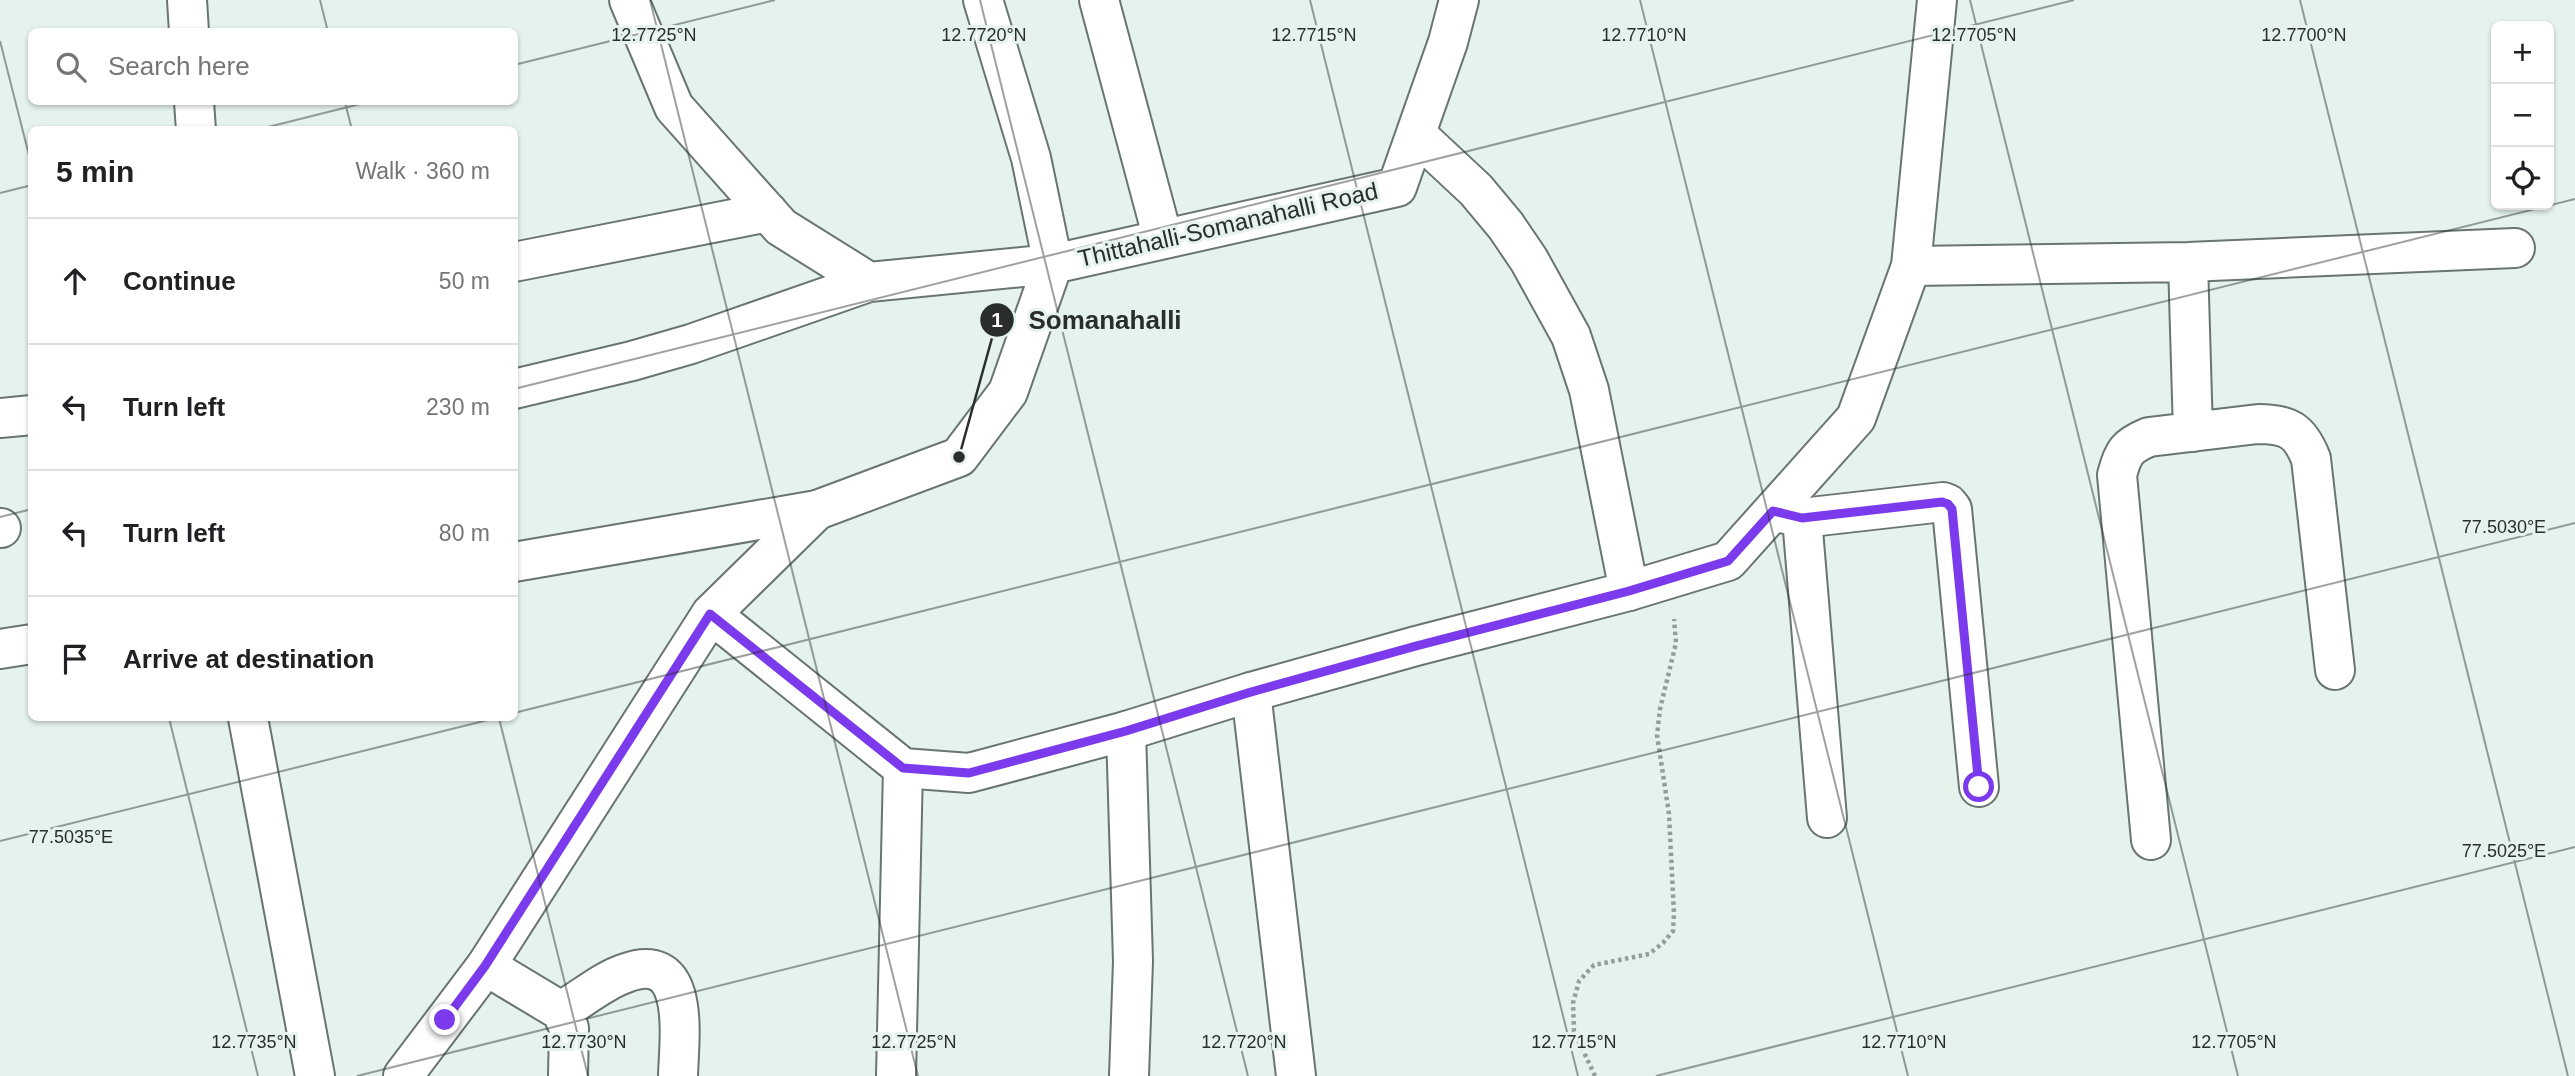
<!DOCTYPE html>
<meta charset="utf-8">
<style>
:root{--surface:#fff;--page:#f2f2f2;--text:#202124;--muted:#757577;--line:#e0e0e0}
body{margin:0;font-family:Helvetica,sans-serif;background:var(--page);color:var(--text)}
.controls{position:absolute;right:21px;top:21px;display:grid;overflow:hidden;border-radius:10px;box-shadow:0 2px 5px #0004}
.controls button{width:63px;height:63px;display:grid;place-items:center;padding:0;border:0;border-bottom:2px solid var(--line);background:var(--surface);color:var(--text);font:35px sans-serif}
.stop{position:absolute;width:21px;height:21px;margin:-16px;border:5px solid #7c3aed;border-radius:50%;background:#fff}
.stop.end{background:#7c3aed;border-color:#fff;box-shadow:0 2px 7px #0008}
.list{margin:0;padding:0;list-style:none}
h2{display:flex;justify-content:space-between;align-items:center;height:91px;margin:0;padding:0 28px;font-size:30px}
h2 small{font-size:23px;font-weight:400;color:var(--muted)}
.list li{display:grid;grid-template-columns:46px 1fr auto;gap:21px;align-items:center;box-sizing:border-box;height:126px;padding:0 28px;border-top:2px solid var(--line)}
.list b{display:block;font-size:26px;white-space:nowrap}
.list em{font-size:23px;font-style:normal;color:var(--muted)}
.icon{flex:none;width:38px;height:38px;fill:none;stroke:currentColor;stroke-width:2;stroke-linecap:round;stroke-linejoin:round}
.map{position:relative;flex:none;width:2575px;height:1076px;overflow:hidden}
.search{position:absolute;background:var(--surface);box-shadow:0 2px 5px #0004;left:28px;top:28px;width:490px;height:77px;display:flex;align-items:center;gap:18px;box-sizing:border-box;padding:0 24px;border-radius:10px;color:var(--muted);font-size:26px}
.panel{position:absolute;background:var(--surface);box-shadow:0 2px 5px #0004;left:28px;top:126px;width:490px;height:595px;border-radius:10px}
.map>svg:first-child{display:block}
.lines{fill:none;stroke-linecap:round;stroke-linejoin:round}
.minor-casing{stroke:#69756f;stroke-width:42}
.tertiary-casing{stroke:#69756f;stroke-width:42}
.path{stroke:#949e99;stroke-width:4.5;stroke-dasharray:3.5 3.5;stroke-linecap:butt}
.minor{stroke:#fff;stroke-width:38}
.tertiary{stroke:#fff;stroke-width:38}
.route{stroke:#7c3aed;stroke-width:9}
.ticks{fill:none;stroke:#292e2b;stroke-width:2;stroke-opacity:0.45}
.labels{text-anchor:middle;stroke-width:6;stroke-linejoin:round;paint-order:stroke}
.street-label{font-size:24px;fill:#292e2b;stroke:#e5f3ec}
.ticks-label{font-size:18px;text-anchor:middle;fill:#292e2b;stroke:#e5f3ec;stroke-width:6;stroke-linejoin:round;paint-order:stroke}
.leader{fill:none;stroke:#292e2b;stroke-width:2.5}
.callout-dot{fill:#292e2b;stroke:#e5f3ec;stroke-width:2.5}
.mark-label{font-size:21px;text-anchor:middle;font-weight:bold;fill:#fff}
.callout-label{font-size:26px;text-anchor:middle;font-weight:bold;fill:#292e2b;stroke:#e5f3ec;stroke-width:6;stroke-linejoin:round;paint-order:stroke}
</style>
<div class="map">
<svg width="2575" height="1076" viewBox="0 0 2575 1076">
<rect width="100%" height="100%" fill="#e5f3ec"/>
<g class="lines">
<defs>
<path id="minor" d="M629 0 674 107 781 227 869 282 1053 264 1397 187 1448 42 1459 0
M983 0 1031 158 1053 264
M1099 0 1163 239
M1416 134 1476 190 1506 226 1529 260 1571 336 1589 390 1629 591
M514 262 768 212
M2188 262 2193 432
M1911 266 2188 262 2515 248
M514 389 632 361 691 344 869 282
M0 418 32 415
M1773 511 1802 518 1943 502 1948 504 1952 509 1979 787
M1802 518 1827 818
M0 528H1
M514 562 817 510 959 457 1008 392 1053 264
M0 649 32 644
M1251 692 1296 1076
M1126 731 1133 961 1129 1076
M2151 840 2117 475C2123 452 2127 446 2149 437L2258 424C2289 424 2300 431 2311 459L2335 670
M486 966 561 1011 569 1028 568 1076
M561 1011C582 999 604 980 626 973 692 949 679 1038 678 1076
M896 1076 903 768"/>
<path id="tertiary" d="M187 0 189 32
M194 102 196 130
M711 614 903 768 969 773 1126 731 1251 692 1416 646 1629 591 1728 561 1856 418 1911 266 1937 0
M248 718 315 1076
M403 1076 486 966 711 614 817 510"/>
</defs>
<use href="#minor" class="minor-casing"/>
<use href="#tertiary" class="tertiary-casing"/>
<path class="path" d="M1595 1076 1574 1031 1573 1003 1579 981 1594 965 1649 954 1663 943 1673 931 1674 914 1669 814 1657 735 1660 709 1676 643 1674 619"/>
<use href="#minor" class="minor"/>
<use href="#tertiary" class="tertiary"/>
</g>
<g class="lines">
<path class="route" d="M445 1020 485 966 710 614 903 768 969 773 1126 731 1251 692 1416 646 1629 591 1728 561 1773 511 1802 518 1942 502 1948 504 1952 509 1979 787"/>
</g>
<path class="ticks" d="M320 0 328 32M650 0 918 1076M980 0 1248 1076M1310 0 1578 1076M1640 0 1908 1076M1970 0 2238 1076M2300 0 2568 1076M0 41 32 167M514 65 775 0M345 102 352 130M256 130 368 102M0 193 32 185M514 389 2074 0M0 517 32 509M514 713 2575 199M169 718 258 1076M499 718 588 1076M0 841 496 718M357 1076 2575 523M1656 1076 2575 847"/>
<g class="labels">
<g class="street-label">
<text transform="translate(1228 225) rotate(-13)" y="8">Thittahalli-Somanahalli Road</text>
</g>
</g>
<g class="ticks-label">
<text x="654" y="41">12.7725°N</text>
<text x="984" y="41">12.7720°N</text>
<text x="1314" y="41">12.7715°N</text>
<text x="1644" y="41">12.7710°N</text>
<text x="1974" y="41">12.7705°N</text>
<text x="2304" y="41">12.7700°N</text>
<text x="2504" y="533">77.5030°E</text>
<text x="71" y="843">77.5035°E</text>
<text x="2504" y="857">77.5025°E</text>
<text x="254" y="1048">12.7735°N</text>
<text x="584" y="1048">12.7730°N</text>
<text x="914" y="1048">12.7725°N</text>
<text x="1244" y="1048">12.7720°N</text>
<text x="1574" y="1048">12.7715°N</text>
<text x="1904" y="1048">12.7710°N</text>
<text x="2234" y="1048">12.7705°N</text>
</g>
<path class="leader" d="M959 457L997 320"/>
<g class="callout-dot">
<circle cx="959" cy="457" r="7"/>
<circle cx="997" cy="320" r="18"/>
</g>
<g class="mark-label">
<text x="997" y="327">1</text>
</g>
<g class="callout-label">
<text x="1105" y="329">Somanahalli</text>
</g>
</svg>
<div class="controls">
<button>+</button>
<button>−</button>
<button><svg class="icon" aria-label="locate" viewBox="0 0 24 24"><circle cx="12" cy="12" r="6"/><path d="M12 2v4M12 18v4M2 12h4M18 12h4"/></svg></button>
</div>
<div class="stop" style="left:1979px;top:787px"></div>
<div class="stop end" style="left:445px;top:1020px"></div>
<div class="search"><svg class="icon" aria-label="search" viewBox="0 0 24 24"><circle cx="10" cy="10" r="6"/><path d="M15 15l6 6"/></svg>Search here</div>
<section class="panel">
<h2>5 min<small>Walk · 360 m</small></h2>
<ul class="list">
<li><svg class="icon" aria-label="ahead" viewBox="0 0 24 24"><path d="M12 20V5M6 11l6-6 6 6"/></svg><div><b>Continue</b></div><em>50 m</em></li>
<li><svg class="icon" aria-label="left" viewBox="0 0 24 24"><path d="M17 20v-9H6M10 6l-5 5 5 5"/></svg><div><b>Turn left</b></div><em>230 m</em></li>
<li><svg class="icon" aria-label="left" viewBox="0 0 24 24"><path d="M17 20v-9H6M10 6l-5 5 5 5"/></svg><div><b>Turn left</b></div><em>80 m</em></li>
<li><svg class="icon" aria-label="arrive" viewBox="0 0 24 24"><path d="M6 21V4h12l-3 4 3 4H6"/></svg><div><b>Arrive at destination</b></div></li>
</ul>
</section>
</div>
